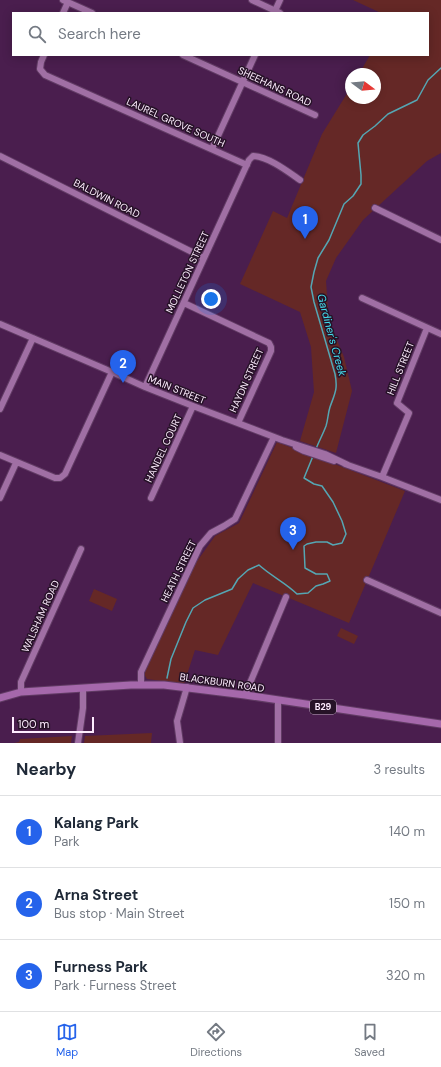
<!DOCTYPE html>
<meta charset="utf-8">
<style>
:root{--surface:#fff;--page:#f2f2f3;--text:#1f2937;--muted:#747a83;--line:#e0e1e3;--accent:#2563eb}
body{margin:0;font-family:"DM Sans",sans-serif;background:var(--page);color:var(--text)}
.compass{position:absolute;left:345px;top:68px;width:36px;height:36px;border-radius:50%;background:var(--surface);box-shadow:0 2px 10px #0003;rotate:106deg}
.scale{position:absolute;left:12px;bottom:10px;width:82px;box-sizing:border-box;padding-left:4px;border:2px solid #feedff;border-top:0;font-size:11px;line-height:14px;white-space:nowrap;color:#feedff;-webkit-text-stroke:3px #261227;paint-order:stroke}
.you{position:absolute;left:211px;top:299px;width:14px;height:14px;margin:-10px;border:3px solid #fff;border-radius:50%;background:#1a73e8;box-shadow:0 0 0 6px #1a73e833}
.badge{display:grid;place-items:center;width:26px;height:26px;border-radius:50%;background:var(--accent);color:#fff;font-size:13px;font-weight:700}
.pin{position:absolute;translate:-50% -33px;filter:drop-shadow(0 1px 2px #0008)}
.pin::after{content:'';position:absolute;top:21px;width:14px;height:12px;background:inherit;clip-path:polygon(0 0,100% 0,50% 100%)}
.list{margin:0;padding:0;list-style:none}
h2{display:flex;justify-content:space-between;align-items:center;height:52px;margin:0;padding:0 16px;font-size:17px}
h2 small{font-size:13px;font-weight:400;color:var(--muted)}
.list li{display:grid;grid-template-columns:26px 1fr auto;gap:12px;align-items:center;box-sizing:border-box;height:72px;padding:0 16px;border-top:1px solid var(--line)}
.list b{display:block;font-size:15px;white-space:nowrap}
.list p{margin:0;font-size:13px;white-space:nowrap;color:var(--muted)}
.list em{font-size:13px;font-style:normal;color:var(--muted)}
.icon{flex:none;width:22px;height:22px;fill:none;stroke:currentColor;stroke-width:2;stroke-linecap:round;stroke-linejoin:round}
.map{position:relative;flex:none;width:441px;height:743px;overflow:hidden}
.search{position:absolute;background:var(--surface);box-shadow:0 2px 10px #0003;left:12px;right:12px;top:12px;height:44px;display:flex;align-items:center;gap:10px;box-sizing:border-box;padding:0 14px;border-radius:0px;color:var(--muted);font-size:15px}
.sheet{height:268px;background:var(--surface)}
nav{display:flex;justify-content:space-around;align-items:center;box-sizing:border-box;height:56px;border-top:1px solid var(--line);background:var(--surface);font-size:11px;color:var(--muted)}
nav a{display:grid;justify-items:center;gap:2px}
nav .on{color:var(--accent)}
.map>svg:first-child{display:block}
.green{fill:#652826}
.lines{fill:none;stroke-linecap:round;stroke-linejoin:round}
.stream{stroke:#55a6b3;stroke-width:1.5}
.minor-casing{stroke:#613b64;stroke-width:8}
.major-casing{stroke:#613b64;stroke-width:9}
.minor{stroke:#a06fa4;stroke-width:6}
.major{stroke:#a568ab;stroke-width:7}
.labels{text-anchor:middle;stroke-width:3;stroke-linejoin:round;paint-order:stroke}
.shield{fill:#261227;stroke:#bdabbe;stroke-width:1}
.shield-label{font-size:9px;font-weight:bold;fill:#feedff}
.street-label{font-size:10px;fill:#feedff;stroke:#261227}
.water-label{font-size:11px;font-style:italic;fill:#44ddeb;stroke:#261227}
</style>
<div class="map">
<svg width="441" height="743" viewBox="0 0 441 743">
<rect width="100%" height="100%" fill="#4a1e4e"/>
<path class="green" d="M353 0H441V153L427 161 363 220 336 258 326 281 329 321 344 357 352 391 336 453 300 441 314 392 311 347 300 312 240 284 273 211 287 218 322 134 351 87V98H375V74H359L370 55H428V13H381Z
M277 442 405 491 349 623 253 583 218 655 195 650 184 684 147 679 144 674 195 564 215 536 239 523Z
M94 589 117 599 112 611 89 601Z
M341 628 358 636 354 644 337 636Z
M152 733 151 743H84L85 736Z
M72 736 71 743H14L19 742 20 739Z"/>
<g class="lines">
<path class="stream" d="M316 449C319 441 323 434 326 426 328 420 328 413 330 407 335 393 338 389 335 374L314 302 311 287 314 272 318 258 329 240 344 204 353 196 361 184V175L358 143 363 135 375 126 388 114 417 100 428 80 441 68
M167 678 171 659 186 622 193 608 205 600 232 589 238 579 248 570 259 565C271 576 286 583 297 594L308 593 316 586 323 584 330 581 327 574H316L305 568 304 546 307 544 316 542H327L333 545 342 543 346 534 342 521 333 502 322 486 314 484 304 478 313 456"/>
<defs>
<path id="minor" d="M63 0 92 13
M252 0 280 13
M63 13 68 2
M274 13 280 0
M44 55 41 62 40 69 45 75 247 165
M183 55 315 115
M212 149 255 55
M0 156 204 258
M375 208 441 240
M362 298 441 334
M184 303 269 343 271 347V351L238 423
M0 324 112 372 145 387 193 406 282 440 325 454 348 465
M145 387 249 160 253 156C269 157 287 171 300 180
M0 409 33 338
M296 447 304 451 334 461
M0 455 55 478H60L65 474 112 372
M345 464 382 477 441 500
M382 477 409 413 397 403 427 328
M0 498 16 463
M151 498 193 406
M367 580 441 613
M141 685V672L200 546 211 533 224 526 235 519 274 437
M21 692V682L81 549
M245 695 286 597
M278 700V743
M78 743 83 708V688
M180 743 177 721 187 687"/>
<path id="major" d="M0 698 21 692 131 685H164L245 695 441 724"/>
</defs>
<use href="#minor" class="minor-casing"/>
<use href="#major" class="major-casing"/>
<use href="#minor" class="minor"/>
<use href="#major" class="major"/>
</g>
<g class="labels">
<rect class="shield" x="310" y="700" width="26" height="14" rx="3"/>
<g class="shield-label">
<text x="323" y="710">B29</text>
</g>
<g class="street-label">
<text transform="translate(275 86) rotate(25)" y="4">SHEEHANS ROAD</text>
<text transform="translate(176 122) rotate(24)" y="4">LAUREL GROVE SOUTH</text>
<text transform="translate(107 198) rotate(27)" y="4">BALDWIN ROAD</text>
<text transform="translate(187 272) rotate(-65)" y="4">MOLLETON STREET</text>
<text transform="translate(400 368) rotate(-68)" y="4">HILL STREET</text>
<text transform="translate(246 380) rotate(-66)" y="4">HAYDN STREET</text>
<text transform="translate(177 389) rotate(22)" y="4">MAIN STREET</text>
<text transform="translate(163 448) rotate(-65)" y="4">HANDEL COURT</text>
<text transform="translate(178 571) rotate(-64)" y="4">HEATH STREET</text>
<text transform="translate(40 616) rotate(-66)" y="4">WALSHAM ROAD</text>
<text transform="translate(222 682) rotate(8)" y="4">BLACKBURN ROAD</text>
</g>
<g class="water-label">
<text transform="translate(332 335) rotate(75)" y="4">Gardiner's Creek</text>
</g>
</g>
</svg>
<svg class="compass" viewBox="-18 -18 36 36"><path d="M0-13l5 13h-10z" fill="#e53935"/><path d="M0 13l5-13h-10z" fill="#747a83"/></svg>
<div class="scale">100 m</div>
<div class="you"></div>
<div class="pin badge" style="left:305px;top:239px">1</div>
<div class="pin badge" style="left:123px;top:383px">2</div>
<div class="pin badge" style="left:293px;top:550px">3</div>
<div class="search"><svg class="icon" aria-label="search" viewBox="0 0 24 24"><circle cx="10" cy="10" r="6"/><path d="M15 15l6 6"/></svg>Search here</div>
</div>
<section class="sheet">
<h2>Nearby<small>3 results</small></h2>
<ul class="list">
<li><span class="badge">1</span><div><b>Kalang Park</b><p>Park</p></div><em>140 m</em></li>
<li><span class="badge">2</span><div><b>Arna Street</b><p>Bus stop · Main Street</p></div><em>150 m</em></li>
<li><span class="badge">3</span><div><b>Furness Park</b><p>Park · Furness Street</p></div><em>320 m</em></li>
</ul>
</section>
<nav>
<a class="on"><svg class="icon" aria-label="map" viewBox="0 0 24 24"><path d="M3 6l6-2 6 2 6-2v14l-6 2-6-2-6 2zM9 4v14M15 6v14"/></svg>Map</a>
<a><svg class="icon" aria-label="directions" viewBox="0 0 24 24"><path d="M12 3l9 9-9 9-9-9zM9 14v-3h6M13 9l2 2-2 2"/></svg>Directions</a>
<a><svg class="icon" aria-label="saved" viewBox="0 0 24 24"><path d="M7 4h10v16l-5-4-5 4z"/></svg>Saved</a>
</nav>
